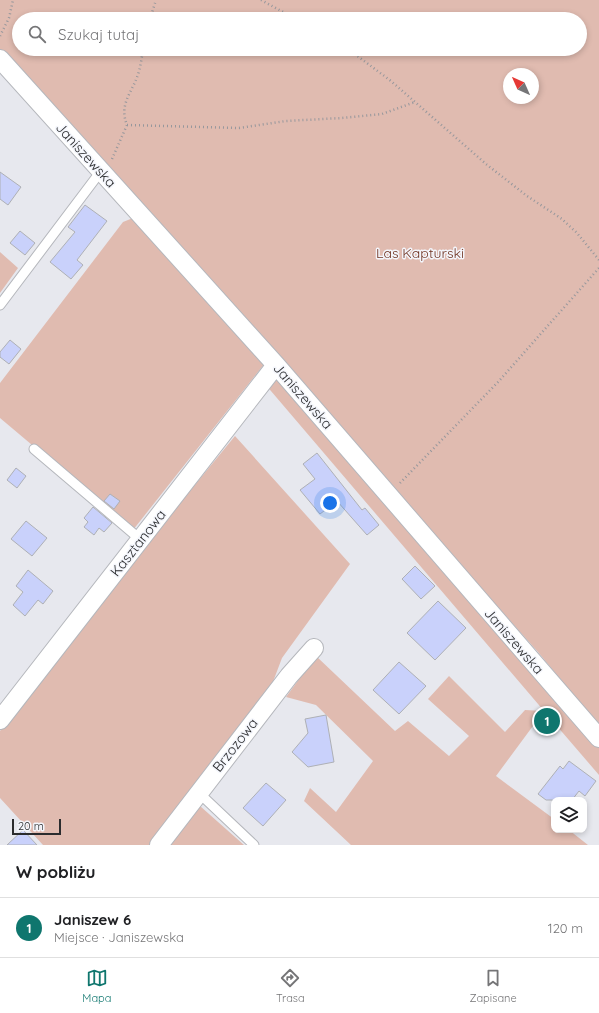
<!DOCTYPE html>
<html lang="pl">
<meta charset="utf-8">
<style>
:root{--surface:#fff;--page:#f6f6f6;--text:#202124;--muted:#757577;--line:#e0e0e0;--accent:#0f766e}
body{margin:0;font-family:Quicksand,sans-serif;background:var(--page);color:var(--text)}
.controls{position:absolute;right:12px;bottom:12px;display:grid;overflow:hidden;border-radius:8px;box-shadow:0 2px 6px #0003}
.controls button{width:36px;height:36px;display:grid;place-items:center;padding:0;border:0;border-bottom:1px solid var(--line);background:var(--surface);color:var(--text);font:20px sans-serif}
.compass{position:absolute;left:503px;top:68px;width:36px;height:36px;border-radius:50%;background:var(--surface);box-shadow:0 2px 6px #0003;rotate:315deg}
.scale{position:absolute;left:12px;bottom:10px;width:49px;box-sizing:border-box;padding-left:4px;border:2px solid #2b2c2e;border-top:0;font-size:11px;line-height:14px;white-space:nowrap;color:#2b2c2e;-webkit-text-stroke:3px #f4f6fc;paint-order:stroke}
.you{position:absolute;left:330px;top:503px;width:14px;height:14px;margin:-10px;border:3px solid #fff;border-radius:50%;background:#1a73e8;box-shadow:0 0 0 6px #1a73e833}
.badge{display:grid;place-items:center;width:26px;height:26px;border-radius:50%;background:var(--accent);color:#fff;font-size:13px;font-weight:700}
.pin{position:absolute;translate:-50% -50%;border:2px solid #fff;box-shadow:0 1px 4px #0006}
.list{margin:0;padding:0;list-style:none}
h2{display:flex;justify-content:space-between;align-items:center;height:52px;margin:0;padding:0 16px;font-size:17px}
h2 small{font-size:13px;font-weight:400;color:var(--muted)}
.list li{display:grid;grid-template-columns:26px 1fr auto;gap:12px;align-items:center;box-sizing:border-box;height:60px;padding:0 16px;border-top:1px solid var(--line)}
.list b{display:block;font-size:15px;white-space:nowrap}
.list p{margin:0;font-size:13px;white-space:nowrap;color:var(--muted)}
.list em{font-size:13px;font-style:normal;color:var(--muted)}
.icon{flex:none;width:22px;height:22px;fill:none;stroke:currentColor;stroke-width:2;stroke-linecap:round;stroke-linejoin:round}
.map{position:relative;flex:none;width:599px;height:845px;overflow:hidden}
.search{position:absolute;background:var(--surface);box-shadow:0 2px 6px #0003;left:12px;right:12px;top:12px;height:44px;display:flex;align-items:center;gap:10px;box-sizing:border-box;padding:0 14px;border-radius:22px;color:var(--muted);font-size:15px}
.sheet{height:112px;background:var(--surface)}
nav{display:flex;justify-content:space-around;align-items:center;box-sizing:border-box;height:56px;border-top:1px solid var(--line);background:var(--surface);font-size:11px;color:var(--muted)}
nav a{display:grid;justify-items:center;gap:2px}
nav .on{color:var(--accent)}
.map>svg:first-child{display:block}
.green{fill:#e0bbb0;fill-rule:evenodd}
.building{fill:#c9d1fb;stroke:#aeb0b5}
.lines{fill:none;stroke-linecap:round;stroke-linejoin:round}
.service-casing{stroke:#b5b7bc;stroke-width:11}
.minor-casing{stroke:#b5b7bc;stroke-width:20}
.path{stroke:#96979c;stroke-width:2.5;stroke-dasharray:1 3;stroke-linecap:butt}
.service{stroke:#fff;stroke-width:9}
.minor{stroke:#fff;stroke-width:18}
.labels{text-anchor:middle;stroke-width:3;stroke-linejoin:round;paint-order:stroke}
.street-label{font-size:14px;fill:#2b2c2e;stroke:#f4f6fc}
.park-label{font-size:14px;fill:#703422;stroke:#f4f6fc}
</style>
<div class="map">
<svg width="599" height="845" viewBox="0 0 599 845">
<rect width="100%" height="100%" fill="#e7e8ee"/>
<path class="green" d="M0 0H599V726L538 652 0 51ZM19 19H580V49H19ZM509 74H533V98H509Z
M133 218 265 363 133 530 0 418V383L123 222Z
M0 252 18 268 0 293Z
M279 379 599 744V775L544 711 496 776 554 819V830H569L588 845H351L304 801 310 788 336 812 373 761 316 705 286 697 316 656 395 731 408 721 449 756 469 736 428 699 449 676 505 732 525 710 544 711 265 384Z
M235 436 350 564 282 658 271 687 154 845H43L0 798V731L117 580Z
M200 806 244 845H169Z"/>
<path class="building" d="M0 172 21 187 8 205 0 199Z
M85 205 107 221 77 260 83 265 71 279 50 262 75 232 68 227Z
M20 231 35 243 25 255 10 243Z
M10 340 21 349 9 364 0 357V352Z
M317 453 362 510 365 508 379 525 367 535 337 501 320 514 300 490 315 479 303 464Z
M16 468 26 476 17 488 7 480Z
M110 494 120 501 114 509 104 501Z
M93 507 112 523 104 532 99 528 94 535 84 527 88 522 84 518Z
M26 521 47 538 32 556 11 539Z
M415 566 435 586 421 599 402 579Z
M28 570 53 591 43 604 38 600 25 616 13 605 23 592 16 586Z
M438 601 466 628 435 660 407 633Z
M399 662 426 686 399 714 373 690Z
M326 715 334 762 308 767 292 752 308 733 305 719Z
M569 761 596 781 585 796 579 791 572 800H546L538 794 560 766 563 769Z
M266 783 286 800 263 826 243 808Z
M23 830 37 845H7Z"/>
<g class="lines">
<defs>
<path id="service" d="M0 305 101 171
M34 449 141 540
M199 793 254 845"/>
<path id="minor" d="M0 59 276 365 599 738
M0 720 276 365
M159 845 289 676 314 648"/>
</defs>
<use href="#service" class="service-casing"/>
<use href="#minor" class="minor-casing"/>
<path class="path" d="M261 0 296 19
M150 19 156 0
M0 36 9 18 13 0
M348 49 391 81 486 164 527 196 562 219 577 233 599 260
M127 125 239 128 286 121 342 118 382 114 415 102
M112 159 127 125C118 103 134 91 139 71 141 64 142 56 143 49
M400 483 499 381 599 268"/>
<use href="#service" class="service"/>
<use href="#minor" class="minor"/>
</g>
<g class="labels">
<g class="street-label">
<text transform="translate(86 155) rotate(48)" y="5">Janiszewska</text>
<text transform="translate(303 396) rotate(49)" y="5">Janiszewska</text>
<text transform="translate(138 543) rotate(-52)" y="5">Kasztanowa</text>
<text transform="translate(514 641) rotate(49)" y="5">Janiszewska</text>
<text transform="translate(235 745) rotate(-52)" y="5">Brzozowa</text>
</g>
<g class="park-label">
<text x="420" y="258">Las Kapturski</text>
</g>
</g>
</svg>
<div class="controls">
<button><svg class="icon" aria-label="layers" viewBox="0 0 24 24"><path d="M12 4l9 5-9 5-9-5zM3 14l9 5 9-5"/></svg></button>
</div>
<svg class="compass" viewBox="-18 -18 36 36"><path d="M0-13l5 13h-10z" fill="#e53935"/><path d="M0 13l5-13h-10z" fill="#757577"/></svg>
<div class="scale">20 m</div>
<div class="you"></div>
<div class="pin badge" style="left:547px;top:721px">1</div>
<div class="search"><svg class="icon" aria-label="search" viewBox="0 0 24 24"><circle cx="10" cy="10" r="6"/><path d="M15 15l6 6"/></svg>Szukaj tutaj</div>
</div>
<section class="sheet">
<h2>W pobliżu<small></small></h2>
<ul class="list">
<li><span class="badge">1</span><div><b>Janiszew 6</b><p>Miejsce · Janiszewska</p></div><em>120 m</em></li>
</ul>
</section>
<nav>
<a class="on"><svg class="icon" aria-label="map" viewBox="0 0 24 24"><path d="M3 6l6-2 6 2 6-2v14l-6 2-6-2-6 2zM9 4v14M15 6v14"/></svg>Mapa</a>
<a><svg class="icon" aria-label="directions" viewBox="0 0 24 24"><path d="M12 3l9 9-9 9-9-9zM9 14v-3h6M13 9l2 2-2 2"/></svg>Trasa</a>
<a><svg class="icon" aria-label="saved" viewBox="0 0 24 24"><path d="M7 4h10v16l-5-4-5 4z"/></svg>Zapisane</a>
</nav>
